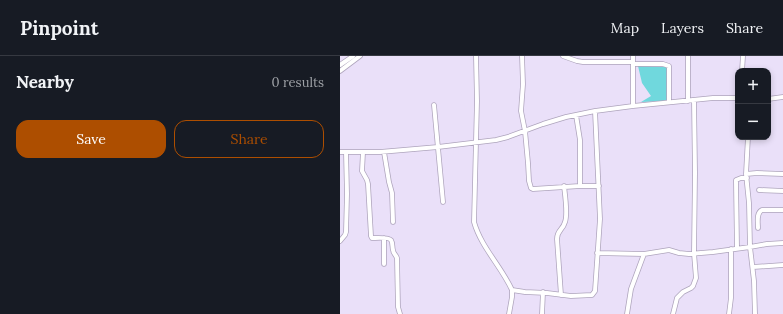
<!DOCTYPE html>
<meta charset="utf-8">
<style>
:root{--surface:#171b24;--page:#20242c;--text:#f1f3f6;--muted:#9ea1a6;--line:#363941;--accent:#ad4e00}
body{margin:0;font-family:Lora,serif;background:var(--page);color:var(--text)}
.controls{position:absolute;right:12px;top:12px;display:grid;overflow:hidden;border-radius:8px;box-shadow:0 2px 6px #0003}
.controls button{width:36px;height:36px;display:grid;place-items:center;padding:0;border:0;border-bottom:1px solid var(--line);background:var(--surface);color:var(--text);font:20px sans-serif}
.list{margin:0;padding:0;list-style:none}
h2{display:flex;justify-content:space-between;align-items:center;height:52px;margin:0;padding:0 16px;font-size:17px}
h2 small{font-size:13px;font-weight:400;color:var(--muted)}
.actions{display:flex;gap:8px;padding:12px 16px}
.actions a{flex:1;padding:9px 0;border:1px solid var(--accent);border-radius:12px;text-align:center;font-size:14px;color:var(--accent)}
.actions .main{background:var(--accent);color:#fff}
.map{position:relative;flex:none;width:443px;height:258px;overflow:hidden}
header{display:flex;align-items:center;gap:24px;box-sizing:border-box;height:56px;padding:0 20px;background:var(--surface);border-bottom:1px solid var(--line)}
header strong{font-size:19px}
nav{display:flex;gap:22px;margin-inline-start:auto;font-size:14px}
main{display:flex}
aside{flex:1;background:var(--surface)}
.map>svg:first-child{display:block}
.water{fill:#70d8dd}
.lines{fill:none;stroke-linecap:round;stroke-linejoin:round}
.street-casing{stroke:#aea4bc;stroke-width:5.5}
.street{stroke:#fff;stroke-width:4}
</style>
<header>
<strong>Pinpoint</strong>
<nav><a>Map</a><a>Layers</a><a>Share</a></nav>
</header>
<main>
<aside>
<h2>Nearby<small>0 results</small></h2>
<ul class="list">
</ul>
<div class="actions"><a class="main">Save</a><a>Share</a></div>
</aside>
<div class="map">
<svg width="443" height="258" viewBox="0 0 443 258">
<rect width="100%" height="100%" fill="#eae0f9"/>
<path class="water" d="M298 10 326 11 329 13 328 43 327 45 301 46 311 40 302 27Z"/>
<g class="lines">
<defs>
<path id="street" d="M136 0 137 45 134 166C141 191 161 210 172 234V241L169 258
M182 0 183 28 181 55 185 75 188 107 189 125 191 132 193 133 240 130H259
M223 0 237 5 243 6H293
M293 0V50
M348 0V45
M293 8H323L329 10V46
M0 9 13 0
M0 15 20 0
M402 15 403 0
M428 43 443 41
M94 49 103 146
M236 59 240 84V130
M408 81 406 118 409 147 410 191 414 225 415 258
M0 96H40L98 91 156 84 168 81 203 68 226 61 255 55 293 50 373 42H398
M23 96 22 115 27 124 28 128 31 180 32 182C37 182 49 181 51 184 53 187 52 191 53 194 53 197 56 199 57 202L58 251 60 258
M44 96 49 126 52 137 53 166
M406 118 417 117 443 118
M419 134 443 135
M418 172C418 166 416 157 422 154H443
M0 185 5 179 6 176 7 138 6 96
M397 192 396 126V124L401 122H407
M257 197 304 198 329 194 339 197 349 198 373 196 410 191 427 188 443 187
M44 208V182
M413 211 443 209
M172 234 185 236 207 237 231 240 252 239 255 235 260 163 255 55
M221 239 217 183C217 174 223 174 225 166 228 158 225 139 224 130
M202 258 203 236
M287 258 291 233 304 198
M333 258 337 242 343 236 351 232 353 230 356 222 354 197 355 117 354 44
M389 258 391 242V193"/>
</defs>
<use href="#street" class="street-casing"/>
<use href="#street" class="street"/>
</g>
</svg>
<div class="controls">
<button>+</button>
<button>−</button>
</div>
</div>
</main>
